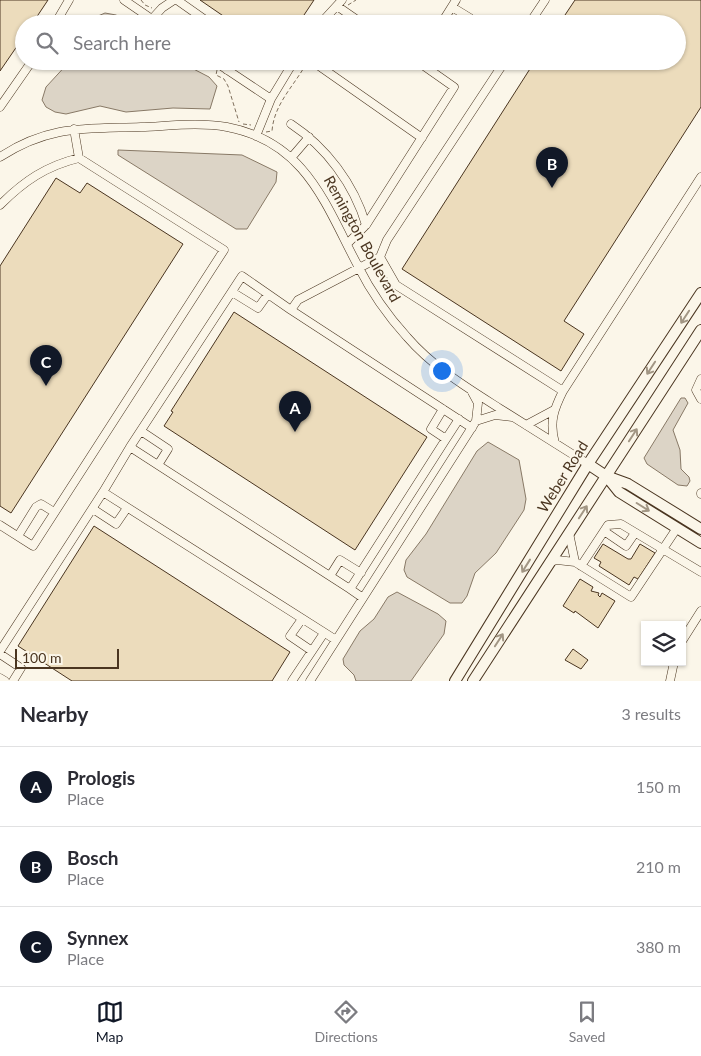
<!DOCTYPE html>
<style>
:root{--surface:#fff;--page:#f2f2f3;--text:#2b2b33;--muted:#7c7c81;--line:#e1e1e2;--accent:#111827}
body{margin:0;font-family:Lato,sans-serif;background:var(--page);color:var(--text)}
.controls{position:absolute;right:15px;bottom:15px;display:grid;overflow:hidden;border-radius:0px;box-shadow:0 1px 4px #0004}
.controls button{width:45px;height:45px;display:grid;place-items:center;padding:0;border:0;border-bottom:1px solid var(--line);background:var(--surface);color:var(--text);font:25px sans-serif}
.scale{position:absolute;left:15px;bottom:12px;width:104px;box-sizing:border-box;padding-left:5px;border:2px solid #4a3520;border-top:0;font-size:14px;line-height:18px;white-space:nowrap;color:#4a3520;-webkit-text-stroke:4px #fbf6e9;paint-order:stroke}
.you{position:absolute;left:441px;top:370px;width:18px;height:18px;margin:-12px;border:4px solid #fff;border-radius:50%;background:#1a73e8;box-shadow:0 0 0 8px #1a73e833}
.badge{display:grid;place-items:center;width:32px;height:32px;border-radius:50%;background:var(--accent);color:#fff;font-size:16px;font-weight:700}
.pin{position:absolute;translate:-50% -41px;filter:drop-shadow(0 1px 2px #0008)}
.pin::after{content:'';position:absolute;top:26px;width:18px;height:15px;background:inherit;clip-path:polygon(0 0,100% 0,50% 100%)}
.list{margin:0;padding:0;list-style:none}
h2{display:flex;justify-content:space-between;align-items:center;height:65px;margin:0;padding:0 20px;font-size:21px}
h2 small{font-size:16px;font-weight:400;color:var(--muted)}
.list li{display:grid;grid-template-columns:32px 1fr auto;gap:15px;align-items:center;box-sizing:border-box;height:80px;padding:0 20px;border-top:1px solid var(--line)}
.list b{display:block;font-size:19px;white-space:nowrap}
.list p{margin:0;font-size:16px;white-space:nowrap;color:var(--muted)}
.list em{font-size:16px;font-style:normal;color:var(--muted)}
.icon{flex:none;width:28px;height:28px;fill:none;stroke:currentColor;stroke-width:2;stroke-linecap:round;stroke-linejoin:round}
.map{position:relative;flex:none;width:701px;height:681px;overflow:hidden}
.search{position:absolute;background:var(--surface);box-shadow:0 1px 4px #0004;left:15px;right:15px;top:15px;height:55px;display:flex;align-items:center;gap:12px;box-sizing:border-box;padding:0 18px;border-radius:28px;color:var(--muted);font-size:19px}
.sheet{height:305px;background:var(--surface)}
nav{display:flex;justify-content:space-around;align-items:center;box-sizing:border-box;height:70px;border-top:1px solid var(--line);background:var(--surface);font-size:14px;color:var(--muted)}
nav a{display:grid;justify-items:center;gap:2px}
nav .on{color:var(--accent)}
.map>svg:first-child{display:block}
.water{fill:#dcd4c6;stroke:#887966}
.building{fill:#ecdcbc;stroke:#4a3520}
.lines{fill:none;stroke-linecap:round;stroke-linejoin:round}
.minor-casing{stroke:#4a3520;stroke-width:9}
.major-casing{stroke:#4a3520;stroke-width:12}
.path{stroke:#7f6f5c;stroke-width:1;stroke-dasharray:4 2.5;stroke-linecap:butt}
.minor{stroke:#fbf6e9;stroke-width:8}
.major{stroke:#fbf6e9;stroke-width:10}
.oneway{stroke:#a29684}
.labels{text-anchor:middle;stroke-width:4;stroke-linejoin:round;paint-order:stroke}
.street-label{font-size:15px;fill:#4a3520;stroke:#fbf6e9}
</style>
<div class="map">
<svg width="701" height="681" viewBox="0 0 701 681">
<rect width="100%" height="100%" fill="#fbf6e9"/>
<path class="water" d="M105 13 116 15 132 24H92L98 16Z
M70 61H178L209 77 217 86 210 109 173 108 126 112 100 106 66 114 55 112 46 107 42 100 46 87Z
M118 150 242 155 277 172 276 182 247 229H236L118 155Z
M681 398H685L688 403 673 430 680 450 681 469 689 477 690 481 687 486 678 485 647 464 644 458Z
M488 442 519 460 526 499 524 510 496 553 475 573 467 596 462 603H450L407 577 404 570 406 560 426 534 477 451Z
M397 592 438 614 446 621 444 634 411 681H356L354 675 344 665 343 659 360 631 374 619 388 597Z"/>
<path class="building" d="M0 0H48L32 24H24V36L0 71Z
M200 0H314L298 24H235Z
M575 0H701V107L564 321 584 334 561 371 402 269 535 61H677V24H559Z
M56 178 80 193 87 183 183 244 11 513 0 506V266Z
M234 312 427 437 355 550 164 426 173 412 171 411Z
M94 526 290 652 272 681H72L18 646Z
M603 544 628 559H631L640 544 655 553 638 579 634 577 629 585 599 566 601 562 594 558Z
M580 579 593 587 591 591 599 593 598 595 600 597 602 593 615 601 598 628 575 611 574 613 563 606Z
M573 649 588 660 581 669 565 660Z"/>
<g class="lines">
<defs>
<path id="minor" d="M124 0 159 24
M177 0 211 24
M337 6 363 24
M452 7 470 18
M152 19 162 8 174 0
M55 24 69 0
M320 24 342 0
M441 24 456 0
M529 24 545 0
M214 61 271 99
M267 61 268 62
M312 61 422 138
M227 70 233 61
M0 107 32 61
M291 124C326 147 354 184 366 225
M74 129 79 158
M256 136 271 99 294 61
M0 157C49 125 84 129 141 127 169 126 199 122 227 127 306 142 325 204 358 266 371 292 387 315 407 337 433 367 466 387 499 408 529 427 559 446 588 464
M291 158 309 137
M0 205C24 181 46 166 79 158L224 250 33 546 0 525
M347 244 366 225 454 87 417 61
M380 257 396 285 563 391 701 177
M232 292 258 308 268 294
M291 310 242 276 130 447 350 589
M701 379 696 390 701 399
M443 409 431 429 446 439 459 419
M476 421 495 415 512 417
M526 425 554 410
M472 428 291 310 298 300 380 257 387 240 505 61
M141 431 168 449 158 465
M555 443C549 422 554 409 563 391
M103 492 130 447
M701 493V494
M93 509 116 524 127 508
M604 531 626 546 635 533
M18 536 36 507 41 504 54 512
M550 562 557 560 575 562 569 533
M575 562 631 597 677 528
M581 566 608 525 621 524 701 572
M330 576 340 560 361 573
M363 598 350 589 446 439
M302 619 290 636 312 651
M682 641 701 611
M0 651 103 492 336 640
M0 654 21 668 13 681
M0 678 5 681
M292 681 324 633
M310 681 476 421 478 403 472 392
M670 681 674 662"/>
<path id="major" d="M588 464 606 476 628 484 701 529
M607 477 619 492 701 543
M455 681 588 464 701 293
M473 681 701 330"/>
</defs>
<use href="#minor" class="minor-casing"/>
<use href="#major" class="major-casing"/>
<path class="path" d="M141 0 145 5 152 8
M348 5 356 0
M166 17 175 24
M337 24 340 16
M217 70 216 75 224 79 228 86 239 122
M243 124 251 125
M266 132 272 131C274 104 294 86 306 64"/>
<use href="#minor" class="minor"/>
<use href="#major" class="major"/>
</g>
<defs><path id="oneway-shaft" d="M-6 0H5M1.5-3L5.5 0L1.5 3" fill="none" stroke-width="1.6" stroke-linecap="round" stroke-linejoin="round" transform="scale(1.25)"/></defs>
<g class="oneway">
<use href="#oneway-shaft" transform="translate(685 317) rotate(123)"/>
<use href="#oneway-shaft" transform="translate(651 368) rotate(123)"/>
<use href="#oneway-shaft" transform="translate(633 435) rotate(-57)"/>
<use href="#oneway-shaft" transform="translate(643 507) rotate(32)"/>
<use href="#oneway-shaft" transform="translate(583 512) rotate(-57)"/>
<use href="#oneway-shaft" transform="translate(526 566) rotate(122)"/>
<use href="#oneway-shaft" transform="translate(499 640) rotate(-57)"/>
</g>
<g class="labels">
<g class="street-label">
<text transform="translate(362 239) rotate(61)" y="5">Remington Boulevard</text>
<text transform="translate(563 477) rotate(-58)" y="5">Weber Road</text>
</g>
</g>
</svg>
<div class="controls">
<button><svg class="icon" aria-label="layers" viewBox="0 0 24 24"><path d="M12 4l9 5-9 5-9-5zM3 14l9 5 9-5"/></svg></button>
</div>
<div class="scale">100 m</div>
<div class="you"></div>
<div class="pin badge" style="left:295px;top:432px">A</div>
<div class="pin badge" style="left:552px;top:188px">B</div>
<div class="pin badge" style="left:46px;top:386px">C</div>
<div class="search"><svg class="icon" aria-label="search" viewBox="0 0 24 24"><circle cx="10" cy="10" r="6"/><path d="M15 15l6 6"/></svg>Search here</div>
</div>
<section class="sheet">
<h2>Nearby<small>3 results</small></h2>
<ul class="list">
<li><span class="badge">A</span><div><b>Prologis</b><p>Place</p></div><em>150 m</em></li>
<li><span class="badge">B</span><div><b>Bosch</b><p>Place</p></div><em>210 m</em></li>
<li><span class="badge">C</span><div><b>Synnex</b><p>Place</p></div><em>380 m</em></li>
</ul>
</section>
<nav>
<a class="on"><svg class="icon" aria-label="map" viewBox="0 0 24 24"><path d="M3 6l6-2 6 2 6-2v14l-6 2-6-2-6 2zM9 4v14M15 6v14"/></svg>Map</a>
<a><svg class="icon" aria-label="directions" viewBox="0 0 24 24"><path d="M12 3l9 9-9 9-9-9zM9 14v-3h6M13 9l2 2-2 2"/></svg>Directions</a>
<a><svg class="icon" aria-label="saved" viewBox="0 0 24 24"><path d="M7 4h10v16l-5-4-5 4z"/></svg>Saved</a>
</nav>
